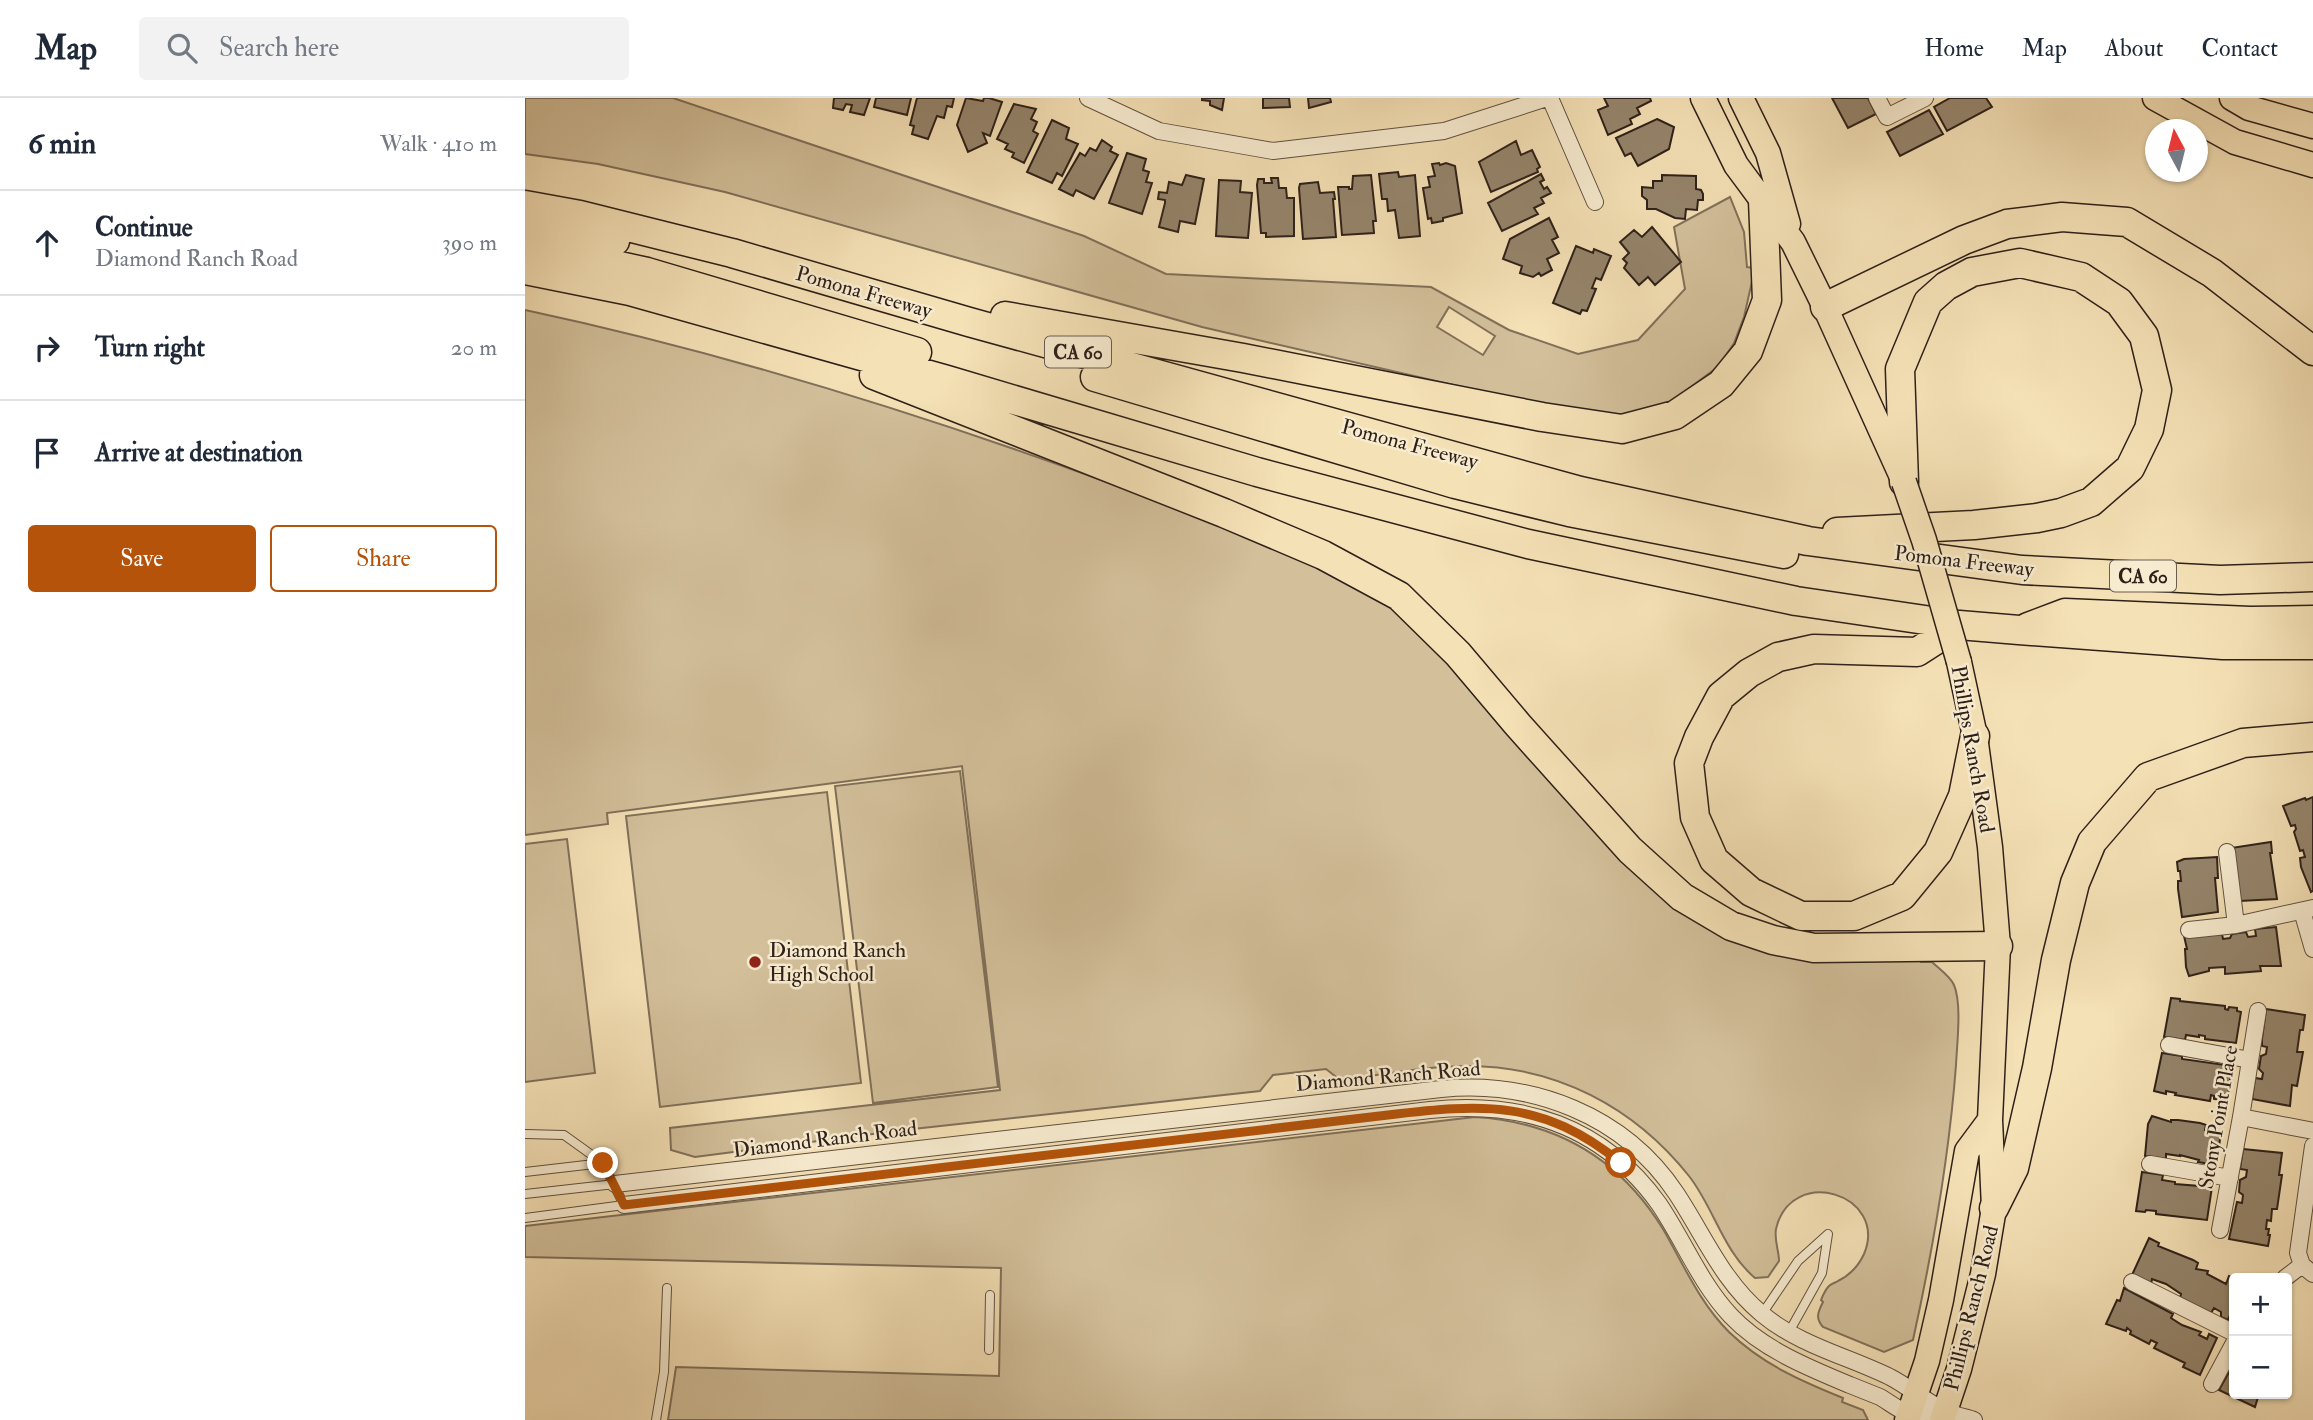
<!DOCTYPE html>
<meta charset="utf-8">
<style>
:root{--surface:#fff;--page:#f2f2f3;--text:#1f2937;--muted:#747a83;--line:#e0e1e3;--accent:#b45309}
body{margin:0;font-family:"IM FELL Double Pica",serif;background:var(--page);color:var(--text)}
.controls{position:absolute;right:21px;bottom:21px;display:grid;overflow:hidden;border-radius:7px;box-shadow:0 2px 5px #0004}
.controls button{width:63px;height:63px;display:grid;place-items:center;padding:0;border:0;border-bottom:2px solid var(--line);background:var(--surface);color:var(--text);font:35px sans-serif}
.compass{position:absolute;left:1620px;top:21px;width:63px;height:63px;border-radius:50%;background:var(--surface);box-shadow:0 2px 5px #0004;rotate:353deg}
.stop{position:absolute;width:21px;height:21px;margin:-16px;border:5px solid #b45309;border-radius:50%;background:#fff}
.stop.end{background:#b45309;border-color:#fff;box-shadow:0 2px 7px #0008}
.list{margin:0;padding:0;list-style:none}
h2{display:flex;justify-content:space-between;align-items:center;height:91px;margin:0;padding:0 28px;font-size:30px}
h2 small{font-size:23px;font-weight:400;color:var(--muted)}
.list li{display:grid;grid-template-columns:46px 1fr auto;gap:21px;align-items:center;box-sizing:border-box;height:105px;padding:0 28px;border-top:2px solid var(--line)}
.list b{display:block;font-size:26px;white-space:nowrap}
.list p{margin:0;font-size:23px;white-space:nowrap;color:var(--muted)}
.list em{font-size:23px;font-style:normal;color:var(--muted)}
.actions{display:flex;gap:14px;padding:21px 28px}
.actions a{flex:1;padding:16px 0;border:2px solid var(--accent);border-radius:7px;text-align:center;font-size:24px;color:var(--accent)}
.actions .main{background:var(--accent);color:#fff}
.icon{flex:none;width:38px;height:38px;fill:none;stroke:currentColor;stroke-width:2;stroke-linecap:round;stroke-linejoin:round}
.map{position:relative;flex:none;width:1788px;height:1322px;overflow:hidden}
header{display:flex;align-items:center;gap:42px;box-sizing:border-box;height:98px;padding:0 35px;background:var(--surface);border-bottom:2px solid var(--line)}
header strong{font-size:33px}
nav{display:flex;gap:38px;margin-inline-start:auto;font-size:24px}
.search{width:490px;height:63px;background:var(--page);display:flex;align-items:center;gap:18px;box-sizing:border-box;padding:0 24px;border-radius:7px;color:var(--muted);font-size:26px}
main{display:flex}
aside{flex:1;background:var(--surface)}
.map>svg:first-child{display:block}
.green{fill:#d3c09b;stroke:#80705a;stroke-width:2;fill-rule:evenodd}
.building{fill:#95846b;stroke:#2e2019;stroke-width:2}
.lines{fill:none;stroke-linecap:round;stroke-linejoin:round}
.service-casing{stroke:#605040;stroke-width:10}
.minor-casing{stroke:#605040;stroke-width:18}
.primary-casing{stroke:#2e2019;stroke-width:27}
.motorway-casing{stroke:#2e2019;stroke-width:31}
.service{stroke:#f8ecd0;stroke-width:8}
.minor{stroke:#f8ecd0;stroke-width:16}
.primary{stroke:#f5e1b6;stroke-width:24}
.motorway{stroke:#f5e1b6;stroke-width:28}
.primary-bridge-casing{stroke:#2e2019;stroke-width:27;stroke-linecap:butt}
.primary-bridge{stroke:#f5e1b6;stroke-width:24}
.route{stroke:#b45309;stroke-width:9}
.poi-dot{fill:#8f2418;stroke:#f8ecd0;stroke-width:2.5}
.labels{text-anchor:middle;stroke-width:5;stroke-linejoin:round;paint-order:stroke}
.shield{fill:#f8ecd0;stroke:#6b5d50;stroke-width:2}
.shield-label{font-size:19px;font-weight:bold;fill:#2e2019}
.street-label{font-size:21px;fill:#2e2019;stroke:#f8ecd0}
.poi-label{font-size:21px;fill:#2e2019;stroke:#f8ecd0;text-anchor:start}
</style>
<header>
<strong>Map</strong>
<div class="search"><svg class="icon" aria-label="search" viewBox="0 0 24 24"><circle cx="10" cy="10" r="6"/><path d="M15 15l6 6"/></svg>Search here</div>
<nav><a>Home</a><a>Map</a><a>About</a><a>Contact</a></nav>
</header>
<main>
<aside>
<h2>6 min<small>Walk · 410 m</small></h2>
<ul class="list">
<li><svg class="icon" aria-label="ahead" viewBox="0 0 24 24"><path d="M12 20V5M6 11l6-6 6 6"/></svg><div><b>Continue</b><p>Diamond Ranch Road</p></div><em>390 m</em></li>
<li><svg class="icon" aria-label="right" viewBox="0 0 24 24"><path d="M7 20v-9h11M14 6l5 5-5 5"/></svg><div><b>Turn right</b></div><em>20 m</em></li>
<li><svg class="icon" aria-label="arrive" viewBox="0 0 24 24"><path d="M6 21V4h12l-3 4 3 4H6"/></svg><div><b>Arrive at destination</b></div></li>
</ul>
<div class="actions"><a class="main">Save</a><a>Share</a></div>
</aside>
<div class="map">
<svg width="1788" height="1322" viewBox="0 0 1788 1322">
<rect width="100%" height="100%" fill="#f5e1b6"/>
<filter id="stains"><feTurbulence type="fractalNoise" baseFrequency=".00286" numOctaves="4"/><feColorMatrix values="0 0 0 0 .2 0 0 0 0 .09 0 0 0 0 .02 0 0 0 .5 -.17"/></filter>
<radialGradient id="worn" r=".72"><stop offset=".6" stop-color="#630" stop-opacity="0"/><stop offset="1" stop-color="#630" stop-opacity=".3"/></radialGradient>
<path class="green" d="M0 0H148L559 138 641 176 906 189 984 232 1053 256 1113 242 1160 191 1149 129 1205 99 1219 134 1222 169 1230 170 1219 219 1209 245 1194 268 1147 303 1120 315 1074 317 950 292 677 229 200 94 73 66 0 56ZM924 209 970 238 958 257 912 229Z
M0 212C197 254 390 314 579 383 665 414 754 442 834 487 853 497 870 511 887 523L1177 824 1396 857V864H1407C1413 870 1425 878 1429 887 1437 906 1432 945 1431 967 1424 1060 1408 1151 1388 1242L1359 1254 1298 1229C1290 1220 1293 1214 1298 1204L1296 1202C1298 1197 1301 1191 1304 1188 1307 1185 1310 1185 1313 1183 1325 1177 1334 1167 1339 1156 1364 1096 1266 1066 1251 1131 1249 1143 1254 1152 1254 1163L1243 1179 1230 1180C1198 1153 1189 1110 1164 1078 1109 1009 1031 968 943 968 901 968 857 977 815 982L801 971 748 977 735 993 379 1032 170 1059 146 1052 145 1030 475 992 437 668 82 715 83 726 0 737Z
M435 673 473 989 348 1005 310 688Z
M302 694 336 985 135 1009 101 718Z
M42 741 70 975 0 984V746Z
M950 1019C1031 1024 1095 1061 1138 1131 1159 1167 1174 1204 1204 1234 1237 1266 1276 1283 1318 1300L1317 1304 1338 1312 1343 1322H143L151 1269 474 1278 476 1170 0 1159V1128Z"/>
<path class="building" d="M309 0H345L339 17 325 14 327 7 321 6 318 12 308 10Z
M351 0H386L382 17 349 9Z
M392 0H429L427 9 422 8 419 20 412 18 403 41 387 36 389 28 385 27Z
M441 0 458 3 459 0H464L477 4 465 38 458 35 462 45 443 54 432 27Z
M677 0H699L697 12 685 7V3L677 2Z
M738 0H764L765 9 738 10Z
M783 0H805L806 4 784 10Z
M1079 0H1125L1126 3 1112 10 1115 16 1105 21 1107 26 1083 37 1073 12 1083 8Z
M1307 0H1343L1351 16 1323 30Z
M1425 0H1461L1467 9 1422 33 1409 9Z
M489 6 511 11 506 21 512 24 508 33 513 36 499 65 487 59 489 55 480 51 483 46 472 41Z
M1404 12 1418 36 1375 58 1362 34Z
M1132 21 1149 29 1144 51 1113 68 1106 55 1100 58 1091 40Z
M527 22 544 30 541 41 553 46 537 78 532 75 527 85 502 74Z
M577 42 587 49 585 53 593 57 569 101 551 92 548 98 534 91 555 55 560 58 565 50 571 53Z
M991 43 996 57 1007 52 1015 69 1012 71 1013 74 966 94 954 64Z
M602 55 621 61 618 72 624 74 621 84 627 85 617 116 584 105Z
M914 65 915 67 921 65 930 68 937 115 918 120V123L907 125 906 120 903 121 898 90 905 89 903 79 910 78 907 66Z
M873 74 874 79 890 77 895 138 874 140 870 112 863 113 862 101H857L854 76Z
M1016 76 1019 82 1015 84 1019 91 1022 89 1026 95 1016 100 1019 105 1009 110 1013 116 977 133 963 105Z
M661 77 679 81 670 126 655 123 653 134 634 129 640 105V102L633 101 634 94 642 95 644 84 657 87Z
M846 77 851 123H848L849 135 817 137 813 89H824V91H827L828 78Z
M1137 77 1171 78V91L1176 92 1178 96V102H1173L1172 112 1161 111 1160 121 1150 120 1131 111H1122V102L1117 98V89L1128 90V83H1137Z
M746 80H753L754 90H761L762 100H769V138L741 139V135H736L732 87 733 81H739V85H747Z
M694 82 716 83 715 94 727 95 723 140 691 138Z
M793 84 795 95 809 94 810 101H808L811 139 778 141 774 90 775 86Z
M1024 120 1033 139 1027 142 1034 155 1022 161 1027 172 1016 178 1014 175 1008 179 995 175 997 168 978 161 985 141Z
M1127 129 1156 164 1130 187 1123 179 1114 187 1099 170 1102 165 1098 161 1104 155 1095 144 1109 132 1117 139Z
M1051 148 1068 155 1069 151 1086 158 1076 182 1071 180 1067 190 1071 191 1062 213 1057 212 1055 216 1028 205Z
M1788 699V793L1786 794 1776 769 1775 760 1780 759 1778 752 1775 753 1769 734 1771 731 1770 727 1766 728 1758 708 1780 700 1781 702Z
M1746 744 1747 755H1745L1752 801 1715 803 1706 750Z
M1692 759 1693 780H1690L1693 814 1657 819 1653 791V783H1656L1655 773H1653L1652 764 1659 761Z
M1751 829 1756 868H1735L1736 873 1700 876V869L1684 870V873L1664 878 1661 869 1660 851H1662L1659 838 1697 836 1698 841 1705 840 1707 836 1721 834 1723 839 1731 838 1730 831Z
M1646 900 1655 901V903L1700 908V911L1703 912 1704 909 1712 910V913L1716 914 1711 945 1680 941V938L1674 937V939L1661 937 1660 942 1639 939Z
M1741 911 1780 917 1778 932H1775L1772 954H1778L1772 988 1767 987 1765 1008 1727 1001 1730 980 1737 981 1738 975 1734 971 1736 958 1741 956 1742 949 1737 948V941Z
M1637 955 1657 958V961L1707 968 1702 1003 1689 1001V998L1686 997 1685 1003 1650 997 1651 995 1641 993V996L1629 993Z
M1627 1018 1646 1024V1022H1653L1675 1025 1681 1027 1680 1032H1692V1034L1696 1035 1691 1067 1673 1064 1674 1062 1655 1057V1058L1641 1056V1061L1620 1058 1623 1026Z
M1718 1051 1757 1055 1754 1077H1757L1752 1111H1747L1746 1123 1742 1122 1741 1131H1744L1743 1137H1745L1743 1148 1704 1141 1712 1104 1717 1105 1718 1097 1714 1094 1715 1082 1721 1079 1722 1072 1715 1071Z
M1617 1074 1638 1077 1637 1082 1650 1084V1086L1687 1089 1682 1122 1631 1116V1113L1621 1112 1620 1114 1611 1113Z
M1624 1140 1634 1145 1633 1148 1668 1162 1673 1165 1671 1171 1683 1173 1682 1176 1701 1186 1704 1178 1709 1180V1208L1703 1222 1696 1219V1214L1689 1210 1686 1215 1655 1200 1656 1196 1641 1186 1627 1181 1626 1186 1607 1177Z
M1599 1190 1648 1216 1646 1220 1657 1227 1676 1234 1674 1237 1682 1241 1684 1236 1692 1240 1675 1277 1658 1269 1660 1265 1629 1250 1632 1245 1626 1242 1624 1246 1605 1236 1606 1233 1602 1230 1601 1233 1581 1226 1592 1202 1595 1203Z
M1709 1265V1296H1734L1730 1309 1694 1292Z"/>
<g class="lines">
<defs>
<path id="service" d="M0 1036 39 1037 78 1065 99 1107 0 1120
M0 1074 78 1065
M0 1096 90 1086
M1237 1216 1273 1163 1303 1136 1297 1175 1264 1234
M464 1252 465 1197
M131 1322 139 1274 142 1190"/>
<path id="minor" d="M563 0 634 33 748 53 919 33 1022 0
M1025 0 1070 104
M1352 0 1362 19 1400 0
M1702 754 1711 827
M1777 813 1788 851
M1664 832 1711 827 1788 810
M1644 947 1725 962
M1716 1019 1788 1033
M1788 1048 1773 1155 1777 1167 1788 1176
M1625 1066 1705 1080
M90 1086 916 991C1007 982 1099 1017 1151 1095 1179 1137 1197 1183 1237 1216 1274 1247 1322 1258 1365 1279 1384 1289 1400 1303 1419 1312 1428 1317 1440 1319 1449 1322
M99 1107 905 1012C997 1002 1078 1028 1134 1106 1159 1143 1175 1185 1206 1218 1237 1251 1284 1270 1325 1287 1335 1291 1345 1295 1355 1299 1364 1304 1373 1312 1383 1315 1392 1318 1409 1314 1420 1313
M1695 1132 1716 1019 1733 913
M1760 1180 1777 1167
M1607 1184 1709 1235
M1687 1286 1709 1245"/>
<path id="primary" d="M1178 0 1211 67 1268 144 1300 209 1377 379
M1216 0 1243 55 1263 126
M1630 0 1710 44 1788 67
M1707 0 1724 10 1788 28
M1382 1322 1402 1263 1416 1202 1442 1053 1465 1022
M1417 1322 1434 1271 1458 1176 1469 1110 1465 1022 1473 848 1465 749 1450 638 1434 564"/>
<path id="motorway" d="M0 107 55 117 207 155 444 224 1055 393 1283 443 1497 472 1695 482 1788 479
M0 127 90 143
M0 147 122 174 392 254
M0 172 105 193 422 282 732 374 1003 446 1271 503 1434 527 1494 532 1698 547H1788
M1300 209 1439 142 1482 126 1537 119 1602 124 1687 175 1788 253
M480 218 718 260 1017 319 1097 331 1150 317 1196 286 1223 253 1242 202 1238 102
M349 277 699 415 798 457 874 498 933 556 993 627 1105 752 1157 799 1206 828 1248 842 1289 850 1473 848
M570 279 930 386 1044 414 1259 456
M1312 434 1449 427 1512 420 1536 415 1566 404 1605 370 1624 331 1632 292 1619 238 1594 204 1556 179 1495 165 1447 174 1421 188 1403 204 1375 271 1379 384
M1434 527 1392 554 1289 551 1253 559 1224 575 1196 598 1174 639 1164 665 1170 719 1189 762 1226 794 1276 818H1329L1377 798 1413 754 1438 698 1450 638
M1503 529 1540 515 1725 523 1788 522
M1469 1110 1489 1070 1512 970 1531 862 1550 785 1567 744 1623 679 1718 645 1788 639"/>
</defs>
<use href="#service" class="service-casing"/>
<use href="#minor" class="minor-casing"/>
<use href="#primary" class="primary-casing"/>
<use href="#motorway" class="motorway-casing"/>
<use href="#service" class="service"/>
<use href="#minor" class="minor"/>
<use href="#primary" class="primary"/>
<use href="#motorway" class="motorway"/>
<defs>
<path id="primary-bridge" d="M1379 384 1399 442 1434 564"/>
</defs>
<use href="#primary-bridge" class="primary-bridge-casing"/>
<use href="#primary-bridge" class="primary-bridge"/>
</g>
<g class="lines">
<path class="route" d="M78 1065 99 1107 863 1017C958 1006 1017 1001 1096 1065"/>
</g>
<circle class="poi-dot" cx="230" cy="864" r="7"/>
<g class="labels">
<g class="shield">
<rect x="520" y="238.5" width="66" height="31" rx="5"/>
<rect x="1585" y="462.5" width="66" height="31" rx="5"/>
</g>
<g class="shield-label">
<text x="553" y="261">CA 60</text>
<text x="1618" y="485">CA 60</text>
</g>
<g class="street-label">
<text transform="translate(339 194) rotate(16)" y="7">Pomona Freeway</text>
<text transform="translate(885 346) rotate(15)" y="7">Pomona Freeway</text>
<text transform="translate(1439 463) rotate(7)" y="7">Pomona Freeway</text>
<text transform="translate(1448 651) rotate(80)" y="7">Phillips Ranch Road</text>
<text transform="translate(863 978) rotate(-5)" y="7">Diamond Ranch Road</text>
<text transform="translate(1693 1019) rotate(-80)" y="7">Stony Point Place</text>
<text transform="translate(300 1041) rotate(-7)" y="7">Diamond Ranch Road</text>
<text transform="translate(1446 1210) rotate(-76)" y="7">Phillips Ranch Road</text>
</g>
<g class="poi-label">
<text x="244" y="859">Diamond Ranch<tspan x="244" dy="24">High School</tspan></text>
</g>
</g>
<rect width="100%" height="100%" filter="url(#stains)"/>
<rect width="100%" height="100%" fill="url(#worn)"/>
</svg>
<div class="controls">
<button>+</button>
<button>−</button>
</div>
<svg class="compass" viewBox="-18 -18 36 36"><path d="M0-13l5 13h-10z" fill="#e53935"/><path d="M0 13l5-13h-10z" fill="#747a83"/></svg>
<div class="stop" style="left:1096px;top:1065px"></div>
<div class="stop end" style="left:78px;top:1065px"></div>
</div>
</main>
